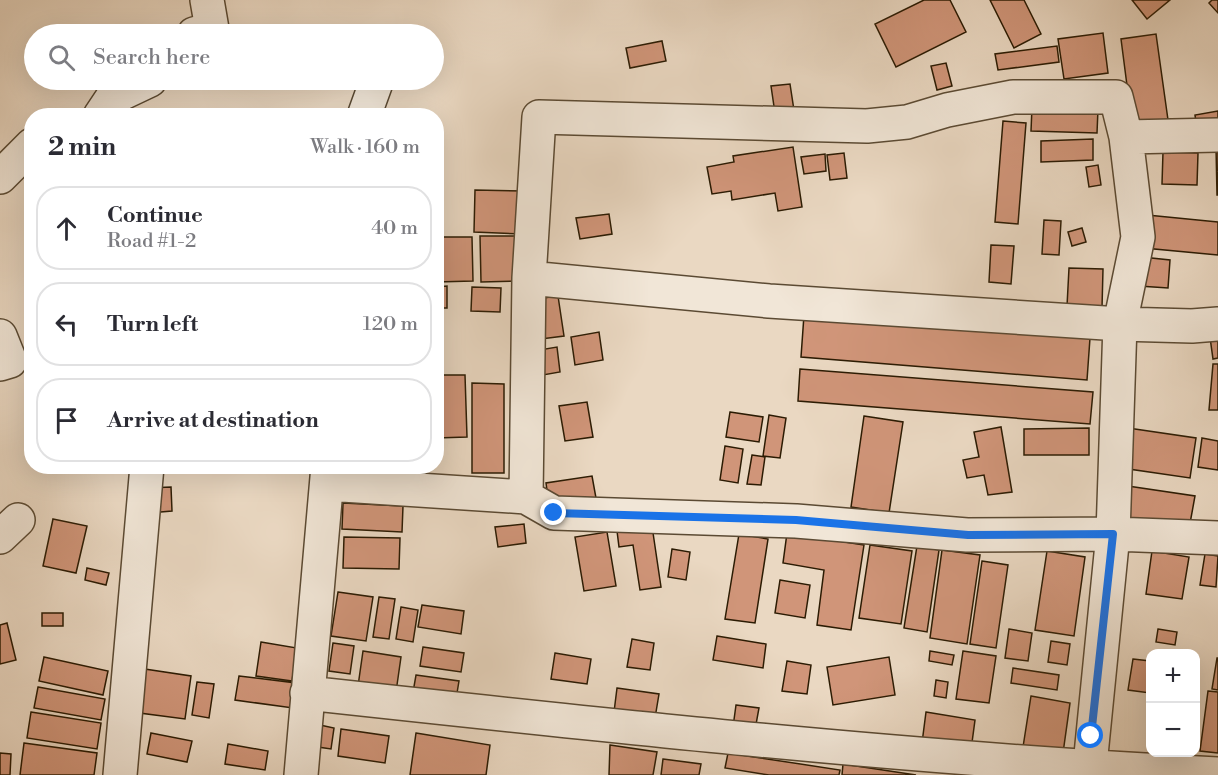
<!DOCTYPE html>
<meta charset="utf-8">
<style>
:root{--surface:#fff;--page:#f7f7f7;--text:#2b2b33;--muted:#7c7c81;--line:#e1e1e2}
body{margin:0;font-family:"Libre Bodoni",serif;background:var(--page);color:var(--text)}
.controls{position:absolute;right:18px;bottom:18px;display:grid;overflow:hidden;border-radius:12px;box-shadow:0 6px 24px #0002}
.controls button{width:54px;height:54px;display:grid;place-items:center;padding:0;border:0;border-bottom:2px solid var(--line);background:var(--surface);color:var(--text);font:30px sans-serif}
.stop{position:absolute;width:18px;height:18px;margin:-14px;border:4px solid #1a73e8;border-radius:50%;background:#fff}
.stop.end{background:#1a73e8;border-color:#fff;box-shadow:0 2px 6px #0008}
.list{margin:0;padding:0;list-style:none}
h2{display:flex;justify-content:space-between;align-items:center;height:78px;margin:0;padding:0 24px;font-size:26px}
h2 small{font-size:20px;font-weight:400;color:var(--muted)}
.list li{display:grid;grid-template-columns:39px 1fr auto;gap:18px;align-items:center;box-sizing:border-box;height:84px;margin:0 12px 12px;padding:0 12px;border:2px solid var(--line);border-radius:24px}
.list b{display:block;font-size:22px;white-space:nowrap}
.list p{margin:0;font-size:20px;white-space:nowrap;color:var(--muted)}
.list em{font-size:20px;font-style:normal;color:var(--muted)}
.icon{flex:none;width:33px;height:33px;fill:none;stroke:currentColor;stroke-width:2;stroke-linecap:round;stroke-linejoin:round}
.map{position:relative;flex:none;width:1218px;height:775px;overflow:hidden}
.search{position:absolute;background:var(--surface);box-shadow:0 6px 24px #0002;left:24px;top:24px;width:420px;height:66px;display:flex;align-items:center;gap:15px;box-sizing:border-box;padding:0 21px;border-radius:33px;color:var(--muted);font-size:22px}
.panel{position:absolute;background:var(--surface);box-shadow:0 6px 24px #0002;left:24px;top:108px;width:420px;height:366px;border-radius:24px}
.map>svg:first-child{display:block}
.building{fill:#d09579;stroke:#2b1b03;stroke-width:1.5}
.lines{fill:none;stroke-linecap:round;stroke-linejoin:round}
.street-casing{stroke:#5b4a33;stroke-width:36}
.street{stroke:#f1e6d7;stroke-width:33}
.route{stroke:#1a73e8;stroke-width:8}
</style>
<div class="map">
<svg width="1218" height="775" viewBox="0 0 1218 775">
<rect width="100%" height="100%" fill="#ead8c2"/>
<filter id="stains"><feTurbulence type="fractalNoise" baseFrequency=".00333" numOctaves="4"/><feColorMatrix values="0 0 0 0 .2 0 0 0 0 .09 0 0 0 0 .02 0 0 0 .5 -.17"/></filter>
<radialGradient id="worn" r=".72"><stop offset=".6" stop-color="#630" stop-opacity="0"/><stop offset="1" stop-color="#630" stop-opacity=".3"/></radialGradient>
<path class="building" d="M924 0H950L966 32 896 67 875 24Z
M990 0H1024L1041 34 1014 48Z
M1132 0H1170L1147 19Z
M1212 0H1218V13L1209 3Z
M1103 33 1108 73 1064 79 1058 39Z
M1156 34 1169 127 1133 132 1121 39Z
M662 41 666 61 630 68 626 48Z
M1057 46 1059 62 998 70 995 54Z
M946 63 952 86 937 90 931 66Z
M790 84 795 117 776 120 771 86Z
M1032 107 1098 109 1097 133 1031 131Z
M1218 111V125L1197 129 1195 115Z
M1003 121 1026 123 1018 224 995 222Z
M1093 139V160L1041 162V141Z
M793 147 802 207 778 211 775 193 732 200 731 191 712 194 707 167 734 162 733 156Z
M1216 147H1218V195H1217Z
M1163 152 1198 153 1197 185 1162 184Z
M844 153 847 178 830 180 827 155Z
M825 154 826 171 804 174 801 157Z
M1098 165 1101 185 1089 187 1086 167Z
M436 189H439L437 230H436Z
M475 190 524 191 523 234 474 232Z
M609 214 612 234 580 239 576 218Z
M1147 215 1218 222V255L1144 248Z
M1044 220 1061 221 1059 255 1042 254Z
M1082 228 1086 242 1072 246 1068 232Z
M480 236H517L518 281 481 282Z
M436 237H472L473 281 436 282Z
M991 245 1014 246 1011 284 989 282Z
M1142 257 1170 260 1168 288 1139 286Z
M1069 268 1103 269 1102 308 1067 306Z
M447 286V308H436V287Z
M472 287 501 288 500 312 471 311Z
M558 296 564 336 541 339 536 299Z
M804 315 1090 338 1087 380 801 357Z
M1218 329V358L1213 359 1209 330Z
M599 332 603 360 575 365 571 337Z
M557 347 560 372 543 375 539 350Z
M1213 364H1218V410H1209Z
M800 369 1093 392 1090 424 798 401Z
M436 375H465L467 437 436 438Z
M472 383 504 384V473H472Z
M587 402 593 437 565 441 559 406Z
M730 412 763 417 759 442 726 437Z
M769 415 786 418 780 458 763 456Z
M864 416 903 422 889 513 851 507Z
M1001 427 1012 492 988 495 984 475 967 478 963 460 979 457 974 432Z
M1089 428V455H1024V429Z
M1128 428 1196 438 1190 478 1122 468Z
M1202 438 1218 441V470L1198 467Z
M725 446 743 449 738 483 720 480Z
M752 455 765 457 761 485 747 484Z
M592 476 596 498 549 505 546 483Z
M1121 485 1195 496 1189 529 1116 518Z
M171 487 172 511 149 513 148 488Z
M343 503 403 506 402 532 342 529Z
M53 519 87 526 76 573 43 566Z
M524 524 526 543 498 547 495 527Z
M652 526 661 587 640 590 633 545 619 547 617 531Z
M607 532 616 586 584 591 575 537Z
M787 533 864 545 851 630 817 625 824 570 783 563Z
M739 534 768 539 755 623 725 619Z
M344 537 400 538 399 569 343 568Z
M870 545 912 551 901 624 859 618Z
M917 546 939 550 927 632 904 628Z
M672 549 690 552 686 580 668 577Z
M942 550 980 555 967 644 930 638Z
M1047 551 1085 557 1074 636 1035 630Z
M1152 551 1189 557 1182 599 1146 594Z
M1205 554 1218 556 1216 587 1200 585Z
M982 561 1008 565 996 648 970 644Z
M87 568 109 573 106 585 85 580Z
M780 580 810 585 805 618 775 613Z
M338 592 373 597 366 641 331 636Z
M379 597 395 599 389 639 373 637Z
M422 605 464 611 461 634 418 627Z
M401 607 418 610 413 642 396 639Z
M42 613H63V626H42Z
M7 623 16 660 0 664V625Z
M1009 629 1032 633 1028 661 1005 658Z
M1158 629 1177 632 1175 645 1156 642Z
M717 636 766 644 763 668 713 660Z
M632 639 654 643 650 670 627 667Z
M1051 641 1070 644 1067 665 1048 662Z
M261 642 297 648 292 681 256 676Z
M333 643 354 646 350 674 329 671Z
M423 647 464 653 461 672 420 666Z
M363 651 401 657 395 699 357 693Z
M930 651 954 655 952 665 929 661Z
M963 651 996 656 989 703 956 699Z
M555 653 591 659 587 684 551 679Z
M44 657 108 671 103 695 39 681Z
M889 657 895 695 833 705 827 667Z
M1217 658H1218V690L1212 689Z
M1133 659 1150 661V693L1128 690Z
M787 661 811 665 807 694 782 691Z
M138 668 191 676 185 719 132 712Z
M1013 668 1059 675 1057 690 1011 683Z
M416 675 459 681 455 705 412 698Z
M239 676 296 683 293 708 235 700Z
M936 680 948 682 946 698 934 696Z
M197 682 214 684 209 718 192 715Z
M38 687 105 699 101 720 34 708Z
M617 688 659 694 655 718 614 712Z
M1208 691 1218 692V753L1200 751Z
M1031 696 1070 703 1063 753 1023 747Z
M736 705 759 708 755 730 733 727Z
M31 712 101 723 97 749 27 738Z
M926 712 975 720 971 750 922 743Z
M320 725 334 728 331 749 318 747Z
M341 729 389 736 385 763 338 756Z
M151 733 192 741 187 762 147 754Z
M416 733 490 745 486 775H410Z
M24 743 97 753 94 775H20Z
M228 744 268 751 265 770 225 764Z
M610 745 657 752 653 775H609Z
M0 753 11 754 10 775H0Z
M728 753 840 770 839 775H769L725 768Z
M663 759 701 764 699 775H661Z
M843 764 916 775H842Z"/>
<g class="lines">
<defs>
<path id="street" d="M194 34 212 29 207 0
M100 116 112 98 150 80
M364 116 377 80
M0 177 32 145
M529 278 539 117 867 126 907 122 947 110 1013 97H1116L1126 137
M0 336 10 361 0 364
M327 484 526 497 554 513 796 521 967 535 1113 534 1218 538
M526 497 529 278 769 301 1120 324 1192 326 1218 324
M0 537 18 520
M307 693C610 726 913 759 1218 774
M120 775 147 466
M301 775 328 466
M1089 775 1113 534 1120 324 1138 237 1126 137 1218 135"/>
</defs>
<use href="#street" class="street-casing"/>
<use href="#street" class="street"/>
</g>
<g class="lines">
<path class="route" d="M554 513 796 520 968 535 1113 534 1091 736"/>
</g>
<rect width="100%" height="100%" filter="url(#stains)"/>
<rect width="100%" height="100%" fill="url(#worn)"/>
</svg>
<div class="controls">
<button>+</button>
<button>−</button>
</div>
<div class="stop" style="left:1091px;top:736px"></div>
<div class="stop end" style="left:554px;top:513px"></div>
<div class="search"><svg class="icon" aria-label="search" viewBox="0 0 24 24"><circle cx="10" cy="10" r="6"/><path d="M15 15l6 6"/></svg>Search here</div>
<section class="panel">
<h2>2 min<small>Walk · 160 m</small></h2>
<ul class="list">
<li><svg class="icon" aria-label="ahead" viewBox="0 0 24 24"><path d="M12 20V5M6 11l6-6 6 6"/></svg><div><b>Continue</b><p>Road #1-2</p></div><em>40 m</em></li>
<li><svg class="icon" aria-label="left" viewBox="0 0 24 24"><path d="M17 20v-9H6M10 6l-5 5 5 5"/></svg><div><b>Turn left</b></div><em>120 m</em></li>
<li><svg class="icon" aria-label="arrive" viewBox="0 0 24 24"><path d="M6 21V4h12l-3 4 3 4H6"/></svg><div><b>Arrive at destination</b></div></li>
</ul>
</section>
</div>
